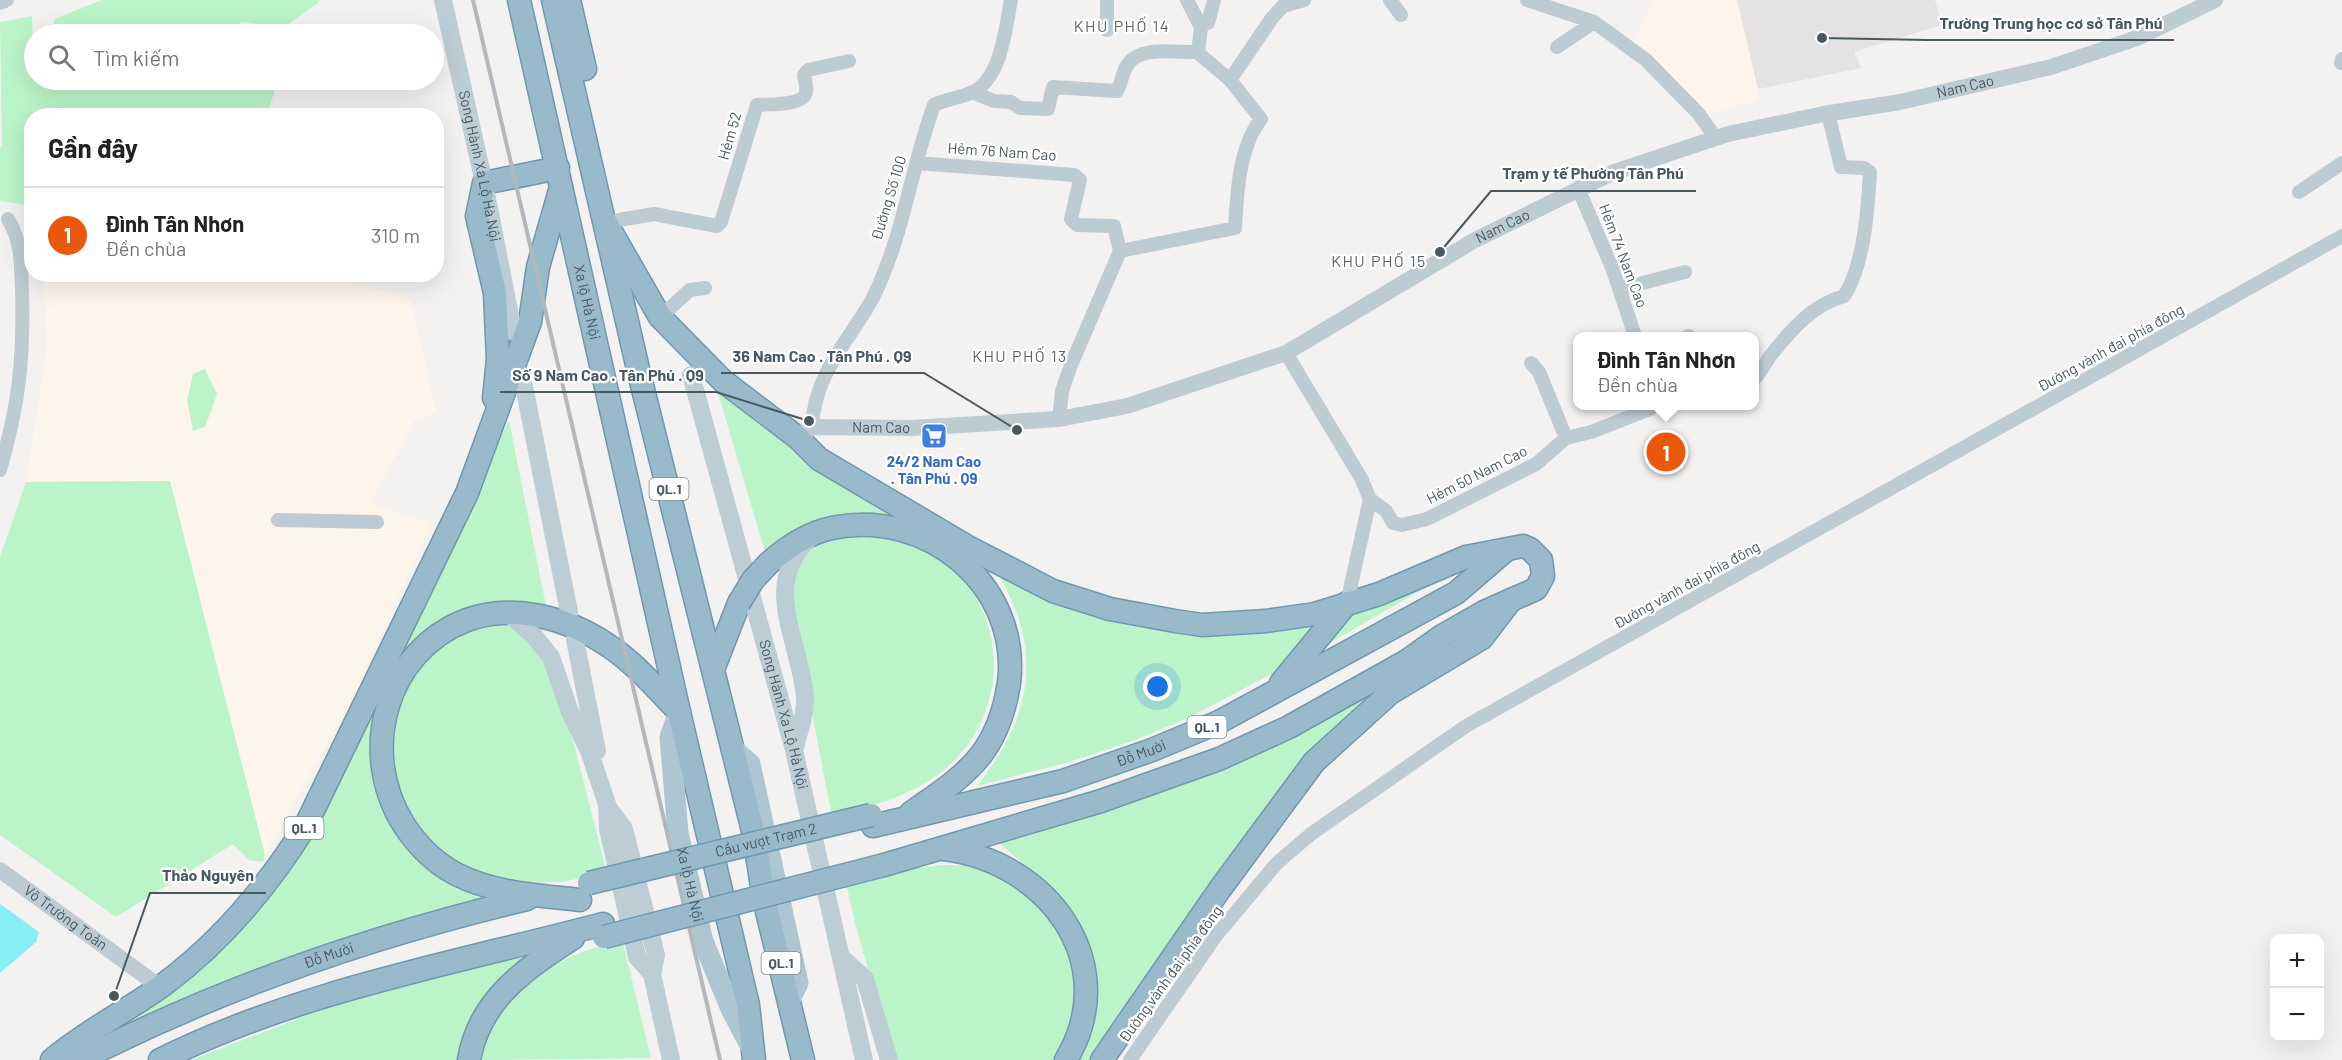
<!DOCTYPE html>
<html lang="vi">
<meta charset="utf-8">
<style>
:root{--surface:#fff;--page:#f2f2f2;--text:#222;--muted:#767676;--line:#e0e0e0;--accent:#ea580c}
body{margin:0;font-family:Barlow,sans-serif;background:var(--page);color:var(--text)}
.controls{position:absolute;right:18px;bottom:18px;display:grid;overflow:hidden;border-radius:12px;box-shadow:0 6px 24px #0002}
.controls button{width:54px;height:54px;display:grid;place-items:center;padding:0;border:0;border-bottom:2px solid var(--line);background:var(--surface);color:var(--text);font:30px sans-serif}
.you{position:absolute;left:1158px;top:687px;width:21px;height:21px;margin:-15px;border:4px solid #fff;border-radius:50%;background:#1a73e8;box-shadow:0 0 0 9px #1a73e833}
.badge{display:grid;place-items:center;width:39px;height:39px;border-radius:50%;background:var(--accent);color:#fff;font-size:20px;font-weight:700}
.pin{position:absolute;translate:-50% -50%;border:3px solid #fff;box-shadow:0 2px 6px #0006}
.popup{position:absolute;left:1573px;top:332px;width:186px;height:78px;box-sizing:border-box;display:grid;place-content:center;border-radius:12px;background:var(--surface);filter:drop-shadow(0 2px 4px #0005);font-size:20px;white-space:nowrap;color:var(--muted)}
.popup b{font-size:22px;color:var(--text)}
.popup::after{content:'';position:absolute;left:50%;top:100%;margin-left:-12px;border:12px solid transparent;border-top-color:var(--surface)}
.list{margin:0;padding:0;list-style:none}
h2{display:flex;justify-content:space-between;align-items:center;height:78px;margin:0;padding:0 24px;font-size:26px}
h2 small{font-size:20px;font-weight:400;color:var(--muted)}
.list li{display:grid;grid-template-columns:39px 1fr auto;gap:18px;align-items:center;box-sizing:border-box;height:96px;padding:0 24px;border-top:2px solid var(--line)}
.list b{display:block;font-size:22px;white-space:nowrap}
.list p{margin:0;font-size:20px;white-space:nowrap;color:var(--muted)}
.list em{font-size:20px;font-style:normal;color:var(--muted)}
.icon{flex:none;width:33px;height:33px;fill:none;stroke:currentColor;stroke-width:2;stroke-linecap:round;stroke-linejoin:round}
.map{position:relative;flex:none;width:2342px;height:1060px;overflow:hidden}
.search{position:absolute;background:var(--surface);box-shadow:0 6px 24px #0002;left:24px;top:24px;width:420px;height:66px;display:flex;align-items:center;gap:15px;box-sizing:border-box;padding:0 21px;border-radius:33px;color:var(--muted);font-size:22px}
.panel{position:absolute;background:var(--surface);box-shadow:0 6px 24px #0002;left:24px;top:108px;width:420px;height:174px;border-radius:24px}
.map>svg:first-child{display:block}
.commercial{fill:#fef5ea}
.education{fill:#e5e2e3}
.green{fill:#bcf4c9}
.water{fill:#85eff6}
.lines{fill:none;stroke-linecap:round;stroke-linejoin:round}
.trunk-casing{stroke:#6f98b0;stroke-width:25}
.minor{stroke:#bdcbd2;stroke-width:14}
.tertiary{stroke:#bdcbd2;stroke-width:16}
.secondary{stroke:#bdcdd6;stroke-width:18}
.primary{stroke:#aec6d2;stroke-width:21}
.trunk{stroke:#99bacb;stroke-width:22}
.rail{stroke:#b2b8bc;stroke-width:4}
.trunk-bridge-casing{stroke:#6f98b0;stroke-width:25;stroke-linecap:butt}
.trunk-bridge{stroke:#99bacb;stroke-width:22}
.labels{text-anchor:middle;stroke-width:4.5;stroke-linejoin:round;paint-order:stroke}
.shield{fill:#fff;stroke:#7e8a90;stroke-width:1.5}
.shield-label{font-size:14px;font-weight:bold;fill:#475861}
.street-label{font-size:15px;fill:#475861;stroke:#fff}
.shop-label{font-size:15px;font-weight:bold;fill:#366cbe;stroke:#fff}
.neighbourhood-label{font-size:16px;letter-spacing:1.5px;fill:#5d6367;stroke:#fff}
.leader{fill:none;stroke:#475861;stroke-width:2}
.callout-dot{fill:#475861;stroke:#fff;stroke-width:2}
.callout-label{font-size:16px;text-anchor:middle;font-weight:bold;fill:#475861;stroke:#fff;stroke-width:4.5;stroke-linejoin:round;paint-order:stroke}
</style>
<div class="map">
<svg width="2342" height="1060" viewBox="0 0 2342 1060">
<rect width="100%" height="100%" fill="#f4f1f1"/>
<path class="commercial" d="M1653 0H1737L1758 89V100L1709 114 1634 42Z
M44 275H322L410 298 436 412 415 420 370 504 432 523 353 696 265 855 170 481 26 482 47 349Z"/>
<path class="education" d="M1737 0H1935L1942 25 1854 52 1861 68 1758 89Z"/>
<path class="green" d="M101 0H319L317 4 284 27 241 22 238 34H51L55 19Z
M32 16 34 80H278L269 109 264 116H32L31 206 0 201V147H2L0 22Z
M205 369 217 394 205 427 193 431 187 400 193 374Z
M718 393 801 454 912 519 894 518 766 555Z
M509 420 546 606 516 603 402 664 385 810 499 900 71 1060 248 916 453 541Z
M170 481 265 855 263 862 249 860 233 844 116 917 0 835V557L26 482Z
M860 534C884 538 908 541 930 553 1006 596 1014 699 955 760 922 794 875 805 832 817L786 578C814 543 813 540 860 534Z
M1461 567 1314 652 1349 612Z
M995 569 1133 619 1328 617 1281 669 1186 719 1130 742 1069 762 977 786C1034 714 1044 648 995 569Z
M506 623 542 653 566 713 607 873 561 882 511 883 454 863 422 837 396 793 390 740 400 702 411 681 435 651 448 641 476 627Z
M1395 677 1320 743 1273 796 1093 1060H1081C1107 1005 1101 962 1067 912 1061 904 1056 893 1048 886 1033 871 1015 857 999 843V839Z
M944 865C953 865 963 865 972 866 1028 878 1077 939 1078 996 1079 1019 1066 1040 1056 1060H894L856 927 846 883 899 870Z
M622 939 651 1058 479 1060C499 986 553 959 622 939Z
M542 950 463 1060H191L328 1007Z"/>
<path class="water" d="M0 904 39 932 36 942 0 973Z"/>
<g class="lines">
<defs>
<g id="trunk">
<path id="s6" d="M519 0 679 712 748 1005 754 1060"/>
<path d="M553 0 638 369 754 835 764 899 803 1060"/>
<path d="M569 0 585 69"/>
<path d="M606 223 660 317 723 381 798 438 819 459 968 547 1053 591 1110 609 1175 621 1202 625 1266 621 1315 614 1379 594 1466 557 1523 546 1530 549 1541 560 1543 576 1536 589 1484 612 1442 636 1407 661 1289 727 1219 759 1101 801 884 865"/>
<path d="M494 398 498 359 495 293 477 216 484 183 558 168"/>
<path d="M769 563C787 547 808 533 832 528 927 508 1021 585 1009 683 1005 709 997 734 981 755 962 779 936 795 911 813"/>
<path d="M714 667 739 603"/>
<path d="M1281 683 1347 603"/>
<path id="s7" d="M873 826 1063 781 1152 750 1219 722 1456 593 1506 550"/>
<path d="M944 849C1047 861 1124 963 1066 1060"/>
<path d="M580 900C538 895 495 894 456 874 435 863 417 845 404 825 358 753 385 651 467 620 513 603 567 618 606 644 634 662 656 688 679 712"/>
<path d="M52 1060C86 1031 127 1011 163 985 221 942 268 886 306 825L467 493 530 322 538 267 561 187"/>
<path id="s8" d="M80 1060C223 987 371 936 527 899"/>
<path d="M160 1060C299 991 455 963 603 924"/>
<path d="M469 1060C479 1000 525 969 573 938"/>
<path d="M1102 1060 1220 889 1314 762 1390 693 1482 638 1511 600"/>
</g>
</defs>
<use href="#trunk" class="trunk-casing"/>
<path class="minor" d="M1107 0V30
M1390 0 1401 15
M1527 0 1594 22 1646 60 1698 113 1715 137
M0 3 7 0
M1208 23 1214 0
M1557 47 1594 22
M2341 63 2342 59
M1230 80 1272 18 1283 6 1304 0
M972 92 994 101 1011 102 1020 108 1048 109 1053 87 1117 91C1122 83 1122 72 1128 64 1141 45 1177 53 1197 52
M917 163 1074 175 1080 180 1071 219 1077 225 1114 226 1120 251
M1578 188 1613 270 1635 336
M2299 192 2342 163
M619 220 654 214 717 226 721 222 757 105C768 104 799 106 805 95 808 90 805 81 804 75L808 70 849 61
M1619 289 1685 272
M660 317 690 290 705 288
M1688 336H1689
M1286 353 1361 478 1370 499 1347 603
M1531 363 1539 372 1566 438
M1754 379C1761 372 1765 363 1771 355 1791 330 1812 305 1844 296 1864 266 1868 208 1870 172L1864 168 1841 167 1828 113
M1059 419 1062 391 1071 365 1120 251 1235 228C1237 193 1239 147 1261 119L1230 80 1198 53 1201 27 1187 0
M812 427C815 364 860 333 881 280 905 224 913 162 934 105 946 99 959 98 971 93 1002 79 1005 29 1011 0
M0 470C19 404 24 359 22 291 21 265 22 242 8 219
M1370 499 1386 511 1393 523 1402 525 1427 519 1536 464 1566 438 1591 432 1650 409 1653 406
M278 520 377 522
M1130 1060 1215 937 1277 863 1311 834 1466 726 2342 236"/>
<g class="tertiary">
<path id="s1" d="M798 438 812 427 912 428 1059 419 1127 406 1286 353 1475 240 1614 172 1728 134 1824 114 1900 102 2051 67 2137 38 2215 0"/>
<path id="s2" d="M0 870 160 987"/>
</g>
<g class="secondary">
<path id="s3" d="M443 0 484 183 513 331"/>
<path id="s4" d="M691 375 794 750 864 1060"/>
<path d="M524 386 569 612"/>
<path d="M507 612 534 636 551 657 570 712 589 751 608 807 624 829 656 955 652 974 671 1060"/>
<path d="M575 640 597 751"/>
<path d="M795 748C798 733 806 714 805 698 801 643 761 587 807 541"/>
<path d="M607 805 608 829 637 957 652 974"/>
<path d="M842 958 865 979 889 1060"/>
</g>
<g class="primary">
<path id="s5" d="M679 712 670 737 678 833 703 941 731 1009 750 1045"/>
<path d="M734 750 750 764 798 983 790 999"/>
</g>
<use href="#trunk" class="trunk"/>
<path class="rail" d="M473 0 720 1060"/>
<defs>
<g id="trunk-bridge">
<path d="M739 603 753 580 769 563"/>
<path id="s9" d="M589 883 871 815"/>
<path d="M604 937 884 865"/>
</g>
</defs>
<use href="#trunk-bridge" class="trunk-bridge-casing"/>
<use href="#trunk-bridge" class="trunk-bridge"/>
</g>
<defs>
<symbol id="supermarket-square" viewBox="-11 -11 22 22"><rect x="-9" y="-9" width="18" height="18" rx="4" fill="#3f7fe0" stroke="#fff"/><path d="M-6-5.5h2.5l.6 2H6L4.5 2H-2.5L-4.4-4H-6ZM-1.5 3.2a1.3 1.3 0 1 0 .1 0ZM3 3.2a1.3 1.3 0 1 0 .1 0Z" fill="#fff"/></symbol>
</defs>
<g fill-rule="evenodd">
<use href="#supermarket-square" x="919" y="421" width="30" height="30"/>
</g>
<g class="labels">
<g class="shield">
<rect x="649.5" y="478" width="39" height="22" rx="4.5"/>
<rect x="1187.5" y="716" width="39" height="22" rx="4.5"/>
<rect x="284.5" y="817" width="39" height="22" rx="4.5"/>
<rect x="761.5" y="952" width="39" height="22" rx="4.5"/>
</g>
<g class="shield-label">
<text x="669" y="494">QL.1</text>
<text x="1207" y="732">QL.1</text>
<text x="304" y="833">QL.1</text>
<text x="781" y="968">QL.1</text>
</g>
<g class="street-label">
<text dy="5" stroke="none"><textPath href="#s1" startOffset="1239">Nam Cao</textPath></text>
<text transform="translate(730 136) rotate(-74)" y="5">Hẻm 52</text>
<text transform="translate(1002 152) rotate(4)" y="5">Hẻm 76 Nam Cao</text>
<text dy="5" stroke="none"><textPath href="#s3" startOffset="170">Song Hành Xa Lộ Hà Nội</textPath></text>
<text transform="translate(889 198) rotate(-73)" y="5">Đường Số 100</text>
<text dy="5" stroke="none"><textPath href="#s1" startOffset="753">Nam Cao</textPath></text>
<text transform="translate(1623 256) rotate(69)" y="5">Hẻm 74 Nam Cao</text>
<text dy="5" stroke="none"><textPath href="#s6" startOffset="310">Xa lộ Hà Nội</textPath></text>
<text transform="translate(2111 348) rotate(-29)" y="5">Đường vành đai phía đông</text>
<text dy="5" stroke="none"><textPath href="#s1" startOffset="87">Nam Cao</textPath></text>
<text transform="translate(1477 475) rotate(-27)" y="5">Hẻm 50 Nam Cao</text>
<text transform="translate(1687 585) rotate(-29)" y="5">Đường vành đai phía đông</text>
<text dy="5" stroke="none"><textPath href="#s4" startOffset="352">Song Hành Xa Lộ Hà Nội</textPath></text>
<text dy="5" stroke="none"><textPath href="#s7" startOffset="278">Đỗ Mười</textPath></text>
<text dy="5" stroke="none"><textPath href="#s9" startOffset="182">Cầu vượt Trạm 2</textPath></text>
<text dy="5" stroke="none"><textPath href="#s5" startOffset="176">Xa lộ Hà Nội</textPath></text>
<text dy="5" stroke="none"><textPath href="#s2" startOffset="81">Võ Trường Toản</textPath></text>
<text dy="5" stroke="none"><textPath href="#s8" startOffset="270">Đỗ Mười</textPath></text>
<text transform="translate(1171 974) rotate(-54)" y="5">Đường vành đai phía đông</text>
</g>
<g class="shop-label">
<text x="934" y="467">24/2 Nam Cao<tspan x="934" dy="17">. Tân Phú . Q9</tspan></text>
</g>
<g class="neighbourhood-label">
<text x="1122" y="32">KHU PHỐ 14</text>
<text x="1379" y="267">KHU PHỐ 15</text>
<text x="1020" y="362">KHU PHỐ 13</text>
</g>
</g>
<path class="leader" d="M1822 38L1927 40H2174M1440 252L1491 191H1696M1017 430L924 373H721M809 421L716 392H500M114 996L150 893H266"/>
<g class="callout-dot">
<circle cx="1822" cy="38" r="6"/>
<circle cx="1440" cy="252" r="6"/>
<circle cx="1017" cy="430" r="6"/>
<circle cx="809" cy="421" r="6"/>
<circle cx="114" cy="996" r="6"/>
</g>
<g class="callout-label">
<text x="2051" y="29">Trường Trung học cơ sở Tân Phú</text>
<text x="1593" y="179">Trạm y tế Phường Tân Phú</text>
<text x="822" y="362">36 Nam Cao . Tân Phú . Q9</text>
<text x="608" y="381">Số 9 Nam Cao . Tân Phú . Q9</text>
<text x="208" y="881">Thảo Nguyên</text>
</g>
</svg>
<div class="controls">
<button>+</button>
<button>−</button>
</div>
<div class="you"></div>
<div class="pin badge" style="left:1666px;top:452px">1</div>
<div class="popup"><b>Đình Tân Nhơn</b>Đền chùa</div>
<div class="search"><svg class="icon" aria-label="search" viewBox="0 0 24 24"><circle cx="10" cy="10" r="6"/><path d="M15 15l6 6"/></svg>Tìm kiếm</div>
<section class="panel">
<h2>Gần đây<small></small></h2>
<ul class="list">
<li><span class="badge">1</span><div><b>Đình Tân Nhơn</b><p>Đền chùa</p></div><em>310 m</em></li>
</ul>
</section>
</div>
